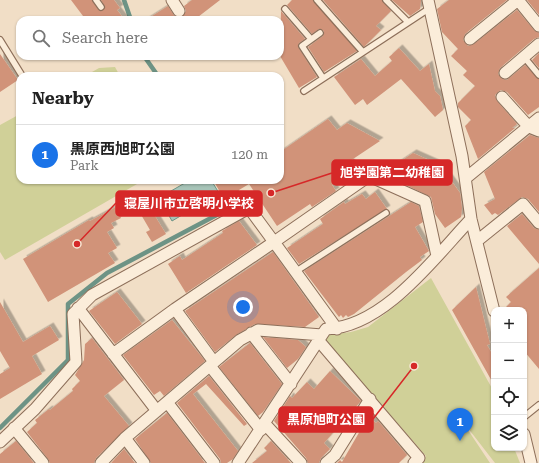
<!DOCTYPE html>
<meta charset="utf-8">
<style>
:root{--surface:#fff;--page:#f6f6f6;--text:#222;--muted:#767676;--line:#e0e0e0;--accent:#1a73e8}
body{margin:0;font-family:"Roboto Serif","Noto Sans JP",serif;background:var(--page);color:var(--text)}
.controls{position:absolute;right:12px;bottom:12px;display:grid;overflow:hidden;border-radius:8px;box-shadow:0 1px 3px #0004}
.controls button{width:36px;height:36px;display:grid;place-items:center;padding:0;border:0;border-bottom:1px solid var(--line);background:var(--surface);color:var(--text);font:20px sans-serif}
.you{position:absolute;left:243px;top:307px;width:14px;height:14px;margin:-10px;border:3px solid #fff;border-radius:50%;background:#1a73e8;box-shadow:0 0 0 6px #1a73e833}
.badge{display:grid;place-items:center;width:26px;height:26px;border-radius:50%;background:var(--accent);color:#fff;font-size:13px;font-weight:700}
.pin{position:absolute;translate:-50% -33px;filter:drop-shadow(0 1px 2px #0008)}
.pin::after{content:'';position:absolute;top:21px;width:14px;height:12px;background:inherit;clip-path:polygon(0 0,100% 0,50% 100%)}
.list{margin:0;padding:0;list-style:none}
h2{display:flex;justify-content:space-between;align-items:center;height:52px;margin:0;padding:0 16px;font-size:17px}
h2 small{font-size:13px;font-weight:400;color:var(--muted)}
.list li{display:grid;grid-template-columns:26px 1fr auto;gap:12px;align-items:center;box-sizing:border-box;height:60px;padding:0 16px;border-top:1px solid var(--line)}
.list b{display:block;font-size:15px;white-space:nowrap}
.list p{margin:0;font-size:13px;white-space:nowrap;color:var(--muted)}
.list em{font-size:13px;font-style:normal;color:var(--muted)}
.icon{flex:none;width:22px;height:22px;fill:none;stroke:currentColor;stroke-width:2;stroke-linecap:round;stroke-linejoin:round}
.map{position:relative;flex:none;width:539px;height:463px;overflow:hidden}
.search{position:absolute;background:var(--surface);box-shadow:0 1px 3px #0004;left:16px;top:16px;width:268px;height:44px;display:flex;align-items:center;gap:10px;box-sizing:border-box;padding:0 14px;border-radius:12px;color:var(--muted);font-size:15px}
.panel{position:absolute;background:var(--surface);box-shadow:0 1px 3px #0004;left:16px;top:72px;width:268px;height:112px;border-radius:12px}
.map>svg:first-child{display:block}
.green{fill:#d0d098}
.water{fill:#a7c4b8;stroke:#6d9385}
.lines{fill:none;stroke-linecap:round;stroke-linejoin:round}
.stream{stroke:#6d9385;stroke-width:4.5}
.building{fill:#d19379;filter:url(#shadow)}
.service-casing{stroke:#8d6f5a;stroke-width:8}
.minor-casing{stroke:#8d6f5a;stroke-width:13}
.service{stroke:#fbedda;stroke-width:5.5}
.minor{stroke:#fbedda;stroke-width:11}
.leader{fill:none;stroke:#d62828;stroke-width:1.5}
.callout-dot{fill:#d62828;stroke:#f8ead6;stroke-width:1.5}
.callout{fill:#d62828;stroke:#d62828;stroke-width:1.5}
.callout-label{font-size:13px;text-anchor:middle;font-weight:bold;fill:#fff}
</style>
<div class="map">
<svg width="539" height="463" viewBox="0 0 539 463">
<defs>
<filter id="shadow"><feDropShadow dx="3.5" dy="-3.5" stdDeviation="0" flood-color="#0004"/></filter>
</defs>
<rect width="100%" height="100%" fill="#f1dec6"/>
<path class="green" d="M115 67 120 76H85L99 68Z
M20 114V180H144L5 260 0 252V125Z
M431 278 494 392V448H514L520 463H495L464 423 449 436 464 424 490 463H422L426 456 325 340 329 335 351 332 368 327Z"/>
<path class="water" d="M190 180H211L219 193 172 221 159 198Z"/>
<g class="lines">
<path class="stream" d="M124 0 131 20
M144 56 158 76
M0 428 68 360V304L107 273 228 209 237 192 228 180"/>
</g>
<path class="building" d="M71 0H92L98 9 101 11 105 7 101 0H114L120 8 117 10 125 20H86Z
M192 0H220L194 20H146L168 6 175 17H182L186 11 184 6Z
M292 0H313L357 51 324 72 308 47 323 36 324 31 319 29 312 34 287 5Z
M323 0H382L391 11 376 26 381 30 364 47Z
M392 0H421L420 9 410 16Z
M449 0H507L465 34 463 40 468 46 474 44 517 10 534 30 539 33V37L534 39 500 68 498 74 502 79 507 80 525 65 539 79V107L528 115 507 92 501 90 498 92 495 95 497 101 517 124 512 128H515L478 159 465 126 471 120 458 107V103L475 86 463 75 467 71 451 56 458 49 442 32 437 9Z
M527 0H539V15Z
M281 11 305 39 299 43 298 47 317 77 299 88 280 56Z
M399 48 420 71 429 64 435 91 440 96 443 110 435 117 401 79 367 105 363 99 355 105 334 77 361 59 375 76 392 61 389 57Z
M539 53V68L532 60Z
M0 54 18 80 0 92Z
M328 119 337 130 347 123 380 141 350 161 356 169 332 185 336 191 312 207 310 204 277 226 249 184 224 199 213 180H280V152Z
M530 135 539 138V212L528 199 522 197 498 215 495 213 492 215 484 205 495 199 484 172Z
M413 153 440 165 460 193 462 208 461 217 445 228 435 214 431 197 408 186 395 165Z
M375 192 387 209 299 264 287 248 323 224 320 219 344 202 345 204 362 194 366 199Z
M142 195 166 234 152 242 146 232 150 230 133 201Z
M411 202 419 206 423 222 415 227 429 251 420 257 422 260 406 272 354 314 348 317 346 315 343 318 341 315 339 317 304 271Z
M116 207 121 218 111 223 114 228 107 232 117 248 108 253 115 263 48 302 23 259 89 220 90 221Z
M522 214 534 228 539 230V264L507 226Z
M239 221 257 245 186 293 168 264 180 256 182 260 223 233 222 231Z
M273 252 319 317 305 327 255 324 236 335 215 352 185 311Z
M539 268V369L524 351V310H503L511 302 506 297Z
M476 287 490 344 487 345 494 357V385L452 310Z
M117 292 142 324 115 344 89 311Z
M0 302 23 342 50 326 59 340 32 356 42 374 0 399V374L10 368 0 351Z
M172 320 205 361 164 396 160 391 154 395 123 355Z
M263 337 298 340 306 347 298 359 287 368Z
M92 338 124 380 104 396 129 426 96 458 94 463H50L48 459 27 432 37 423 35 420 49 409 50 410 73 391 72 389 80 381 75 375 84 360 85 344Z
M250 343 282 384 263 412 258 416 219 367Z
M330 371 361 401 324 443 330 449 321 458 319 463H308L306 458 274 421 290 396 292 398 307 382 314 389Z
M209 376 247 424 244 426 206 384 193 394 238 451 233 459 227 463H221L220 459 177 403Z
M167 413 205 463H151L135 439Z
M368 417 376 423 378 421 407 455 399 463H337L340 460 342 462Z
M16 441 34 463H0V454Z
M271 441 291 463H252L267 451 264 448Z
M124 449 135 463H111Z"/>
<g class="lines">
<defs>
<path id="service" d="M96 0 101 7
M317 0 363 52
M386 0 408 22
M285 9 311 39
M320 33 302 46 323 78
M0 40 21 74
M524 57 539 75
M304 91 430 8
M295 272 386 213
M524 417 539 405"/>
<path id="minor" d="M172 0 179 11
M428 0 462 156 471 219 494 311
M518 0 539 26
M470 39 518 0
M505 73 539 44
M502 97 529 127 539 131
M466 178 539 118
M477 241 523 204 539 223
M78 308 157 411
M175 309 214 362
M251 333 291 384
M319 341 419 458 414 463
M113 354 175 309 274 242 337 329
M210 366 261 430
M167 402 214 463
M265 424 301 463
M14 428 43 463
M524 434 531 463
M125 438 144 463
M0 442 35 409 76 362 73 314 92 295 249 208 274 242 369 176 425 201 437 256
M101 463 125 438 240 340 258 330 322 335 326 329C384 327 434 258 471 219
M238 463 322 335
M326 463 335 455 370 399"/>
</defs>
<use href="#service" class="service-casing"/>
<use href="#minor" class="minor-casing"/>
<use href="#service" class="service"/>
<use href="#minor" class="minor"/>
</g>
<path class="leader" d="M271 193L332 173M77 244L116 203M414 366L373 419"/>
<g class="callout-dot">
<circle cx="271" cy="193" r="4"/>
<circle cx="77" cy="244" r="4"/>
<circle cx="414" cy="366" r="4"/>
</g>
<g class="callout">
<rect x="332" y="160" width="120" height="25" rx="4"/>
<rect x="116" y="191" width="146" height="25" rx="4"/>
<rect x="279" y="407" width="94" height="25" rx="4"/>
</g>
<g class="callout-label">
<text x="392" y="177">旭学園第二幼稚園</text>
<text x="189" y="208">寝屋川市立啓明小学校</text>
<text x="326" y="424">黒原旭町公園</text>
</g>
</svg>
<div class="controls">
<button>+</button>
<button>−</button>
<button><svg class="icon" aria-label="locate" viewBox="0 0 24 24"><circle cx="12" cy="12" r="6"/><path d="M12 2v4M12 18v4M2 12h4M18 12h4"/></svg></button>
<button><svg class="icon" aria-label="layers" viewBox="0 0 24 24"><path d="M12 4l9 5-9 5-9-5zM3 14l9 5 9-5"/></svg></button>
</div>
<div class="you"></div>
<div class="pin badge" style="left:460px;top:441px">1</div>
<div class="search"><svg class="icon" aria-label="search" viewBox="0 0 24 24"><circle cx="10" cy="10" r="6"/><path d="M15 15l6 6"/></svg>Search here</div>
<section class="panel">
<h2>Nearby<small></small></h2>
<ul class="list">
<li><span class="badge">1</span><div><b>黒原西旭町公園</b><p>Park</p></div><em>120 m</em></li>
</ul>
</section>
</div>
